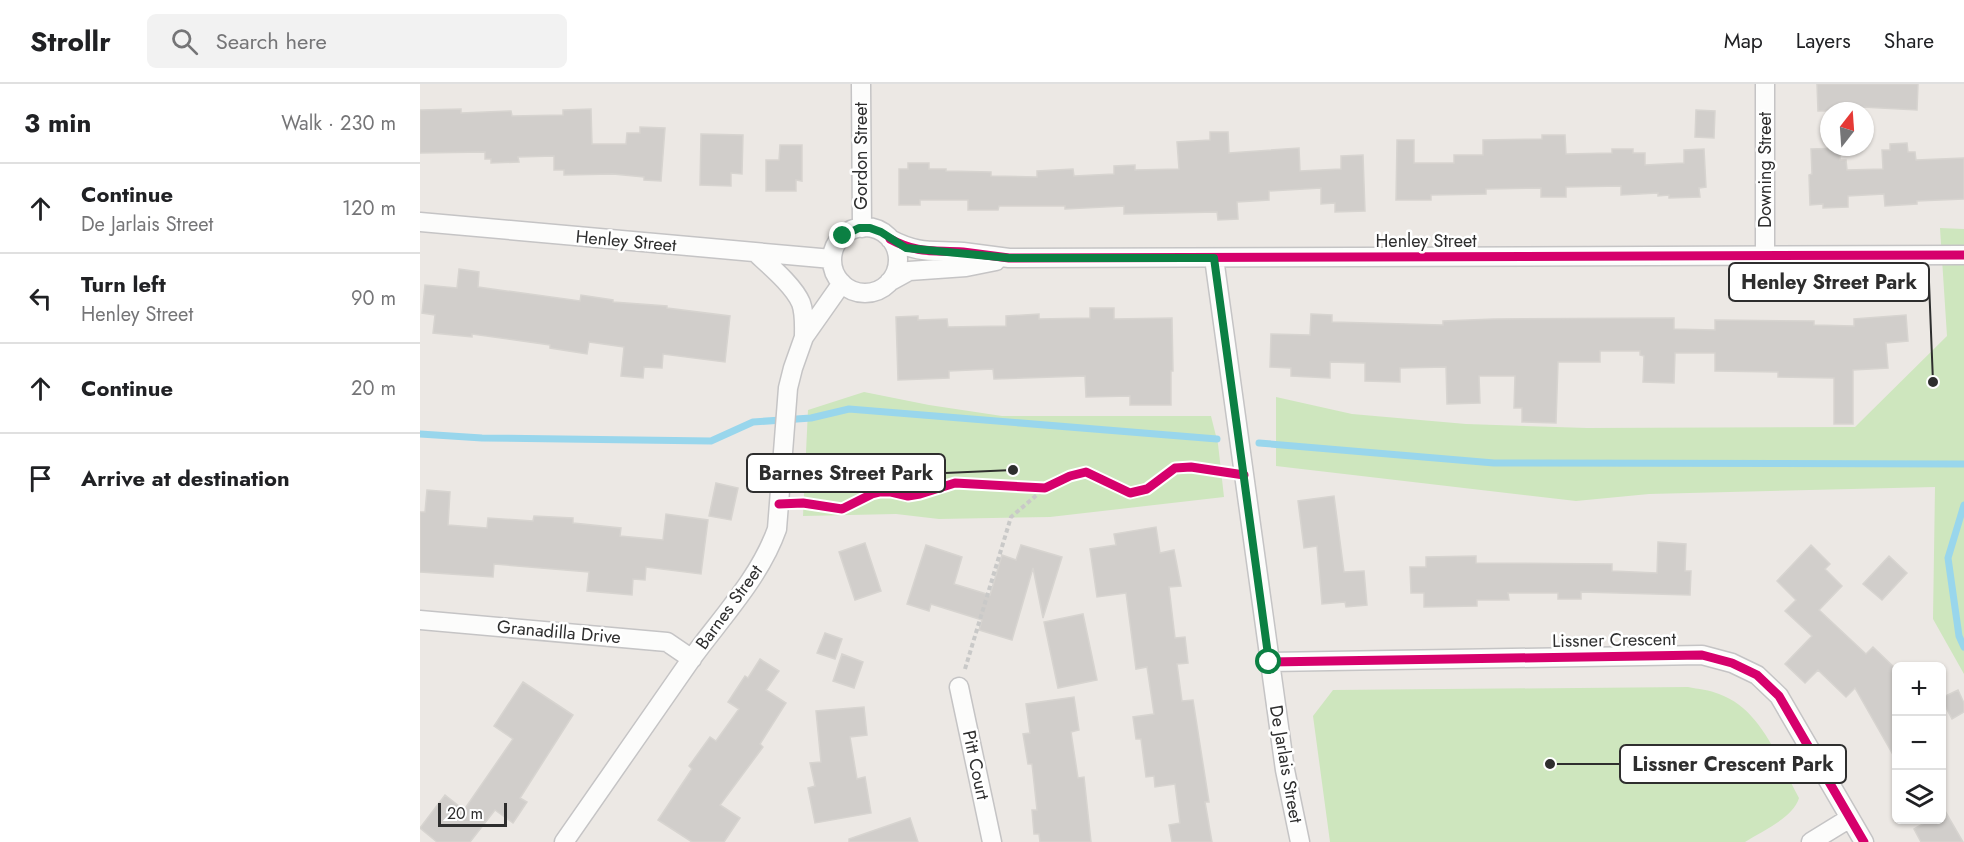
<!DOCTYPE html>
<meta charset="utf-8">
<style>
:root{--surface:#fff;--page:#f2f2f2;--text:#202124;--muted:#757577;--line:#e0e0e0}
body{margin:0;font-family:Jost,sans-serif;background:var(--page);color:var(--text)}
.controls{position:absolute;right:18px;bottom:18px;display:grid;overflow:hidden;border-radius:9px;box-shadow:0 2px 4px #0004}
.controls button{width:54px;height:54px;display:grid;place-items:center;padding:0;border:0;border-bottom:2px solid var(--line);background:var(--surface);color:var(--text);font:30px sans-serif}
.compass{position:absolute;left:1400px;top:18px;width:54px;height:54px;border-radius:50%;background:var(--surface);box-shadow:0 2px 4px #0004;rotate:17deg}
.scale{position:absolute;left:18px;bottom:15px;width:69px;box-sizing:border-box;padding-left:6px;border:3px solid #2e2e2e;border-top:0;font-size:16px;line-height:21px;white-space:nowrap;color:#2e2e2e;-webkit-text-stroke:4px #fff;paint-order:stroke}
.stop{position:absolute;width:18px;height:18px;margin:-14px;border:4px solid #0b8043;border-radius:50%;background:#fff}
.stop.end{background:#0b8043;border-color:#fff;box-shadow:0 2px 6px #0008}
.list{margin:0;padding:0;list-style:none}
h2{display:flex;justify-content:space-between;align-items:center;height:78px;margin:0;padding:0 24px;font-size:26px}
h2 small{font-size:20px;font-weight:400;color:var(--muted)}
.list li{display:grid;grid-template-columns:39px 1fr auto;gap:18px;align-items:center;box-sizing:border-box;height:90px;padding:0 24px;border-top:2px solid var(--line)}
.list b{display:block;font-size:22px;white-space:nowrap}
.list p{margin:0;font-size:20px;white-space:nowrap;color:var(--muted)}
.list em{font-size:20px;font-style:normal;color:var(--muted)}
.icon{flex:none;width:33px;height:33px;fill:none;stroke:currentColor;stroke-width:2;stroke-linecap:round;stroke-linejoin:round}
.map{position:relative;flex:none;width:1544px;height:758px;overflow:hidden}
header{display:flex;align-items:center;gap:36px;box-sizing:border-box;height:84px;padding:0 30px;background:var(--surface);border-bottom:2px solid var(--line)}
header strong{font-size:28px}
nav{display:flex;gap:33px;margin-inline-start:auto;font-size:21px}
.search{width:420px;height:54px;background:var(--page);display:flex;align-items:center;gap:15px;box-sizing:border-box;padding:0 21px;border-radius:9px;color:var(--muted);font-size:22px}
main{display:flex}
aside{flex:1;background:var(--surface)}
.map>svg:first-child{display:block}
.green{fill:#cee6be}
.lines{fill:none;stroke-linecap:round;stroke-linejoin:round}
.stream{stroke:#99d6ec;stroke-width:7}
.building{fill:#d1cecb;stroke:#d7d4d0;stroke-width:1.5}
.minor-casing{stroke:#c5c4c5;stroke-width:21}
.path{stroke:#c9c9c8;stroke-width:4;stroke-dasharray:4.5 3;stroke-linecap:butt}
.minor{stroke:#fcfcfb;stroke-width:18}
.cycleway-casing{stroke:#fff;stroke-width:13}
.cycleway{stroke:#d6006c;stroke-width:9}
.route{stroke:#0b8043;stroke-width:8}
.labels{text-anchor:middle;stroke-width:5;stroke-linejoin:round;paint-order:stroke}
.street-label{font-size:18px;fill:#2e2e2e;stroke:#fff}
.leader{fill:none;stroke:#2e2e2e;stroke-width:2}
.callout-dot{fill:#2e2e2e;stroke:#fff;stroke-width:2}
.callout{fill:#fff;stroke:#2e2e2e;stroke-width:2}
.callout-label{font-size:20px;text-anchor:middle;font-weight:bold;fill:#2e2e2e}
</style>
<header>
<strong>Strollr</strong>
<div class="search"><svg class="icon" aria-label="search" viewBox="0 0 24 24"><circle cx="10" cy="10" r="6"/><path d="M15 15l6 6"/></svg>Search here</div>
<nav><a>Map</a><a>Layers</a><a>Share</a></nav>
</header>
<main>
<aside>
<h2>3 min<small>Walk · 230 m</small></h2>
<ul class="list">
<li><svg class="icon" aria-label="ahead" viewBox="0 0 24 24"><path d="M12 20V5M6 11l6-6 6 6"/></svg><div><b>Continue</b><p>De Jarlais Street</p></div><em>120 m</em></li>
<li><svg class="icon" aria-label="left" viewBox="0 0 24 24"><path d="M17 20v-9H6M10 6l-5 5 5 5"/></svg><div><b>Turn left</b><p>Henley Street</p></div><em>90 m</em></li>
<li><svg class="icon" aria-label="ahead" viewBox="0 0 24 24"><path d="M12 20V5M6 11l6-6 6 6"/></svg><div><b>Continue</b></div><em>20 m</em></li>
<li><svg class="icon" aria-label="arrive" viewBox="0 0 24 24"><path d="M6 21V4h12l-3 4 3 4H6"/></svg><div><b>Arrive at destination</b></div></li>
</ul>
</aside>
<div class="map">
<svg width="1544" height="758" viewBox="0 0 1544 758">
<rect width="100%" height="100%" fill="#ece8e4"/>
<path class="green" d="M1520 144 1544 145V590L1513 535 1515 403 1229 410 1156 417 856 382V313L932 330 1046 340 1167 344 1435 343 1527 252Z
M444 308 509 321 582 332H791L798 360 804 413 630 433 519 435 476 430 383 432 388 326Z
M1268 603C1278 605 1290 606 1299 610 1342 625 1359 678 1379 714 1373 734 1342 747 1325 758H910L893 632 913 606Z"/>
<g class="lines">
<path class="stream" d="M0 350 62 354 291 357 333 338 391 334 429 325 797 355
M839 359 1074 379 1544 380
M1544 421 1528 474 1539 552 1544 563"/>
</g>
<path class="building" d="M1397 0H1498L1497 26 1442 23V27H1398Z
M41 25V29L91 27 92 32 143 31V26L171 25 172 60H206L207 49H220V43L245 44 241 97 224 96V93L193 90 144 91V86H134V72L98 73 99 78 71 79V75H65V68L0 69V26Z
M1276 26 1295 27 1294 54 1275 53Z
M790 48H808L809 69 879 64 880 87 921 85V72L943 71 945 127 915 128V119L901 120V104L849 107V116L817 118 818 135 798 136 797 128 704 130V122L645 125V122H579L578 126H548V116H500V121H479V85H488V79H509V85H526V87L571 88V92L617 93V87L653 85 654 92 694 90V82L715 81V86L759 85 757 58 790 56Z
M281 50 323 51 322 90 311 89V102L280 101Z
M1122 51H1145L1146 70 1192 69V65H1213V69H1225V81L1264 79V66L1284 65 1286 103 1279 104 1280 113 1249 114V111L1238 112V109L1201 111V102L1146 103V113H1121V104L1066 105V110L1011 111V116H976L977 56H994V79H1034V71H1063V56L1122 55Z
M1487 59 1488 68H1495L1496 76 1544 74V115L1497 117V120L1465 122 1464 110 1428 112V123L1403 124V120L1390 121 1389 91 1392 90 1391 65 1420 64V76H1426L1427 86 1463 85 1462 66H1470V60Z
M360 61H382V97L376 96V107H346V76H359Z
M39 185 59 188 58 203 160 217 161 211 193 216V218L247 222V224L310 232 305 278 243 270 242 284 224 283 223 294 201 292 204 263 169 258 167 270 130 264V261L52 250V253L13 249 15 231 2 229 5 201 37 204Z
M670 224H694V235L752 234 753 287H751V321H710V312L666 313 665 292 574 295 573 285 529 287V294L478 296 476 233 498 232V236L527 235 528 243 586 242V232L619 230V235L670 234Z
M891 230 912 231V238L1023 241V237L1074 235 1254 234V245L1295 246V236L1394 237V241L1434 242V235L1486 231 1488 257 1466 259 1468 284 1433 286V340H1414V294L1358 293V288L1295 287V269H1255L1254 299 1223 298 1224 272 1220 271V267H1180V278H1138L1136 339 1102 338V324H1094L1095 292H1059L1060 319 1027 320 1026 283 980 284V298L945 297V279L910 278V294L871 292V284L850 283 851 250 890 251Z
M296 399 318 404 311 436 289 432Z
M7 406 30 408 28 441 67 444 68 434 113 437 114 432 153 434V439L201 444 200 452 243 456 246 430 288 436 281 490 226 483 225 496 213 495 212 511 167 507 169 488 74 480 73 493 0 488V428H5Z
M914 412 924 488 944 487 947 521 926 523 925 518 902 520 897 462 884 464 878 417Z
M736 443 740 469 754 466 761 502 749 503 755 554 765 553 768 579 757 580 762 617 773 616 789 718H785L792 758H752L749 741 760 739 755 700 735 703 734 692 726 693 721 655H716L713 633 734 630 727 583 716 585 706 509 677 513 670 465 696 461 694 450Z
M1238 458 1266 460 1265 487H1271L1270 511 1161 508V515H1138V509H1088L1089 516H1057V522L1004 523V509H991L990 483H1006V473L1056 472V479L1192 480V487L1237 489Z
M445 459 461 507 435 516 419 468Z
M506 461 542 473 534 500 570 511 582 471 596 476 601 461 642 473 623 534 613 484 592 556 559 546 562 536 511 520 509 527 487 520Z
M1391 461 1410 480 1405 485 1422 502 1399 526 1446 570 1453 563 1476 585V676L1435 604 1426 613 1398 586 1385 599 1365 580 1392 552 1365 527 1376 516 1357 497Z
M1469 472 1487 489 1462 516 1443 500Z
M663 530 677 596 638 604 624 538Z
M405 549 422 555 415 575 397 569Z
M422 570 443 578 434 604 413 597Z
M340 575 359 587 346 606 366 619 340 660 343 663 300 721 320 734 304 758H272L238 736 272 685 269 682 290 653 296 657 319 625 308 618 325 592 328 594Z
M103 598 153 631 100 714 107 718 93 739 75 726 50 758H17L0 744 25 711 44 726 93 655 74 642Z
M1538 606 1544 619V628L1532 635 1521 614Z
M654 613 659 646 651 648 658 694 664 693 671 758H620L619 750H614L612 726H617L612 680H608L603 650 610 649 606 620Z
M444 623 447 651 430 653 437 695 445 693 451 729 395 739 388 704 395 702 390 679 401 678 396 627Z
M1525 727 1543 758H1501L1494 745 1511 735H1521V729Z
M490 734 498 758H429V755Z"/>
<g class="lines">
<defs>
<path id="minor" d="M441 0 442 144
M0 138 412 175
M412 176a33 33 0 1 1 66 0a33 33 0 1 1-66 0Z
M470 155C498 170 513 166 543 168 558 170 574 172 589 174L1544 171
M336 169C350 182 374 202 381 219 385 230 384 241 384 253
M1345 172V0
M794 174 865 686 880 758
M469 198 489 187 546 183 576 177
M0 536 247 558 272 575
M849 578 1282 571 1312 579 1337 591 1359 612 1444 758
M539 603 572 758
M144 758C187 697 229 635 272 574 302 533 340 493 357 445L368 304 373 284 384 253 422 199
M1391 758 1430 734"/>
</defs>
<use href="#minor" class="minor-casing"/>
<path class="path" d="M545 585 591 433 625 404"/>
<use href="#minor" class="minor"/>
<defs>
<path id="cycleway" d="M470 155C498 170 513 166 543 168 558 170 574 172 589 174L1544 171
M359 420 383 419 422 425 452 410 460 408H471L488 412 500 410 535 399 625 404 650 392 666 388 710 409 727 405 755 384 771 383 824 391
M849 578 1282 571 1312 579 1337 591 1359 612 1444 758"/>
</defs>
<use href="#cycleway" class="cycleway-casing"/>
<use href="#cycleway" class="cycleway"/>
</g>
<g class="lines">
<path class="route" d="M423 152 439 144H450L461 148 486 164 589 174H794L849 578"/>
</g>
<g class="labels">
<g class="street-label">
<text transform="translate(441 72) rotate(-90)" y="6">Gordon Street</text>
<text transform="translate(1345 86) rotate(-90)" y="6">Downing Street</text>
<text transform="translate(206 157) rotate(5)" y="6">Henley Street</text>
<text x="1006" y="163">Henley Street</text>
<text transform="translate(309 523) rotate(-54)" y="6">Barnes Street</text>
<text transform="translate(139 548) rotate(5)" y="6">Granadilla Drive</text>
<text transform="translate(1194 556) rotate(-1)" y="6">Lissner Crescent</text>
<text transform="translate(866 680) rotate(80)" y="6">De Jarlais Street</text>
<text transform="translate(556 681) rotate(78)" y="6">Pitt Court</text>
</g>
</g>
<path class="leader" d="M1513 298L1509 198M593 386L525 389M1130 680L1200 680"/>
<g class="callout-dot">
<circle cx="1513" cy="298" r="6"/>
<circle cx="593" cy="386" r="6"/>
<circle cx="1130" cy="680" r="6"/>
</g>
<g class="callout">
<rect x="1309" y="179" width="200" height="38" rx="6"/>
<rect x="327" y="370" width="198" height="38" rx="6"/>
<rect x="1200" y="661" width="226" height="38" rx="6"/>
</g>
<g class="callout-label">
<text x="1409" y="205">Henley Street Park</text>
<text x="426" y="396">Barnes Street Park</text>
<text x="1313" y="687">Lissner Crescent Park</text>
</g>
</svg>
<div class="controls">
<button>+</button>
<button>−</button>
<button><svg class="icon" aria-label="layers" viewBox="0 0 24 24"><path d="M12 4l9 5-9 5-9-5zM3 14l9 5 9-5"/></svg></button>
</div>
<svg class="compass" viewBox="-18 -18 36 36"><path d="M0-13l5 13h-10z" fill="#e53935"/><path d="M0 13l5-13h-10z" fill="#757577"/></svg>
<div class="scale">20 m</div>
<div class="stop" style="left:849px;top:578px"></div>
<div class="stop end" style="left:423px;top:152px"></div>
</div>
</main>
